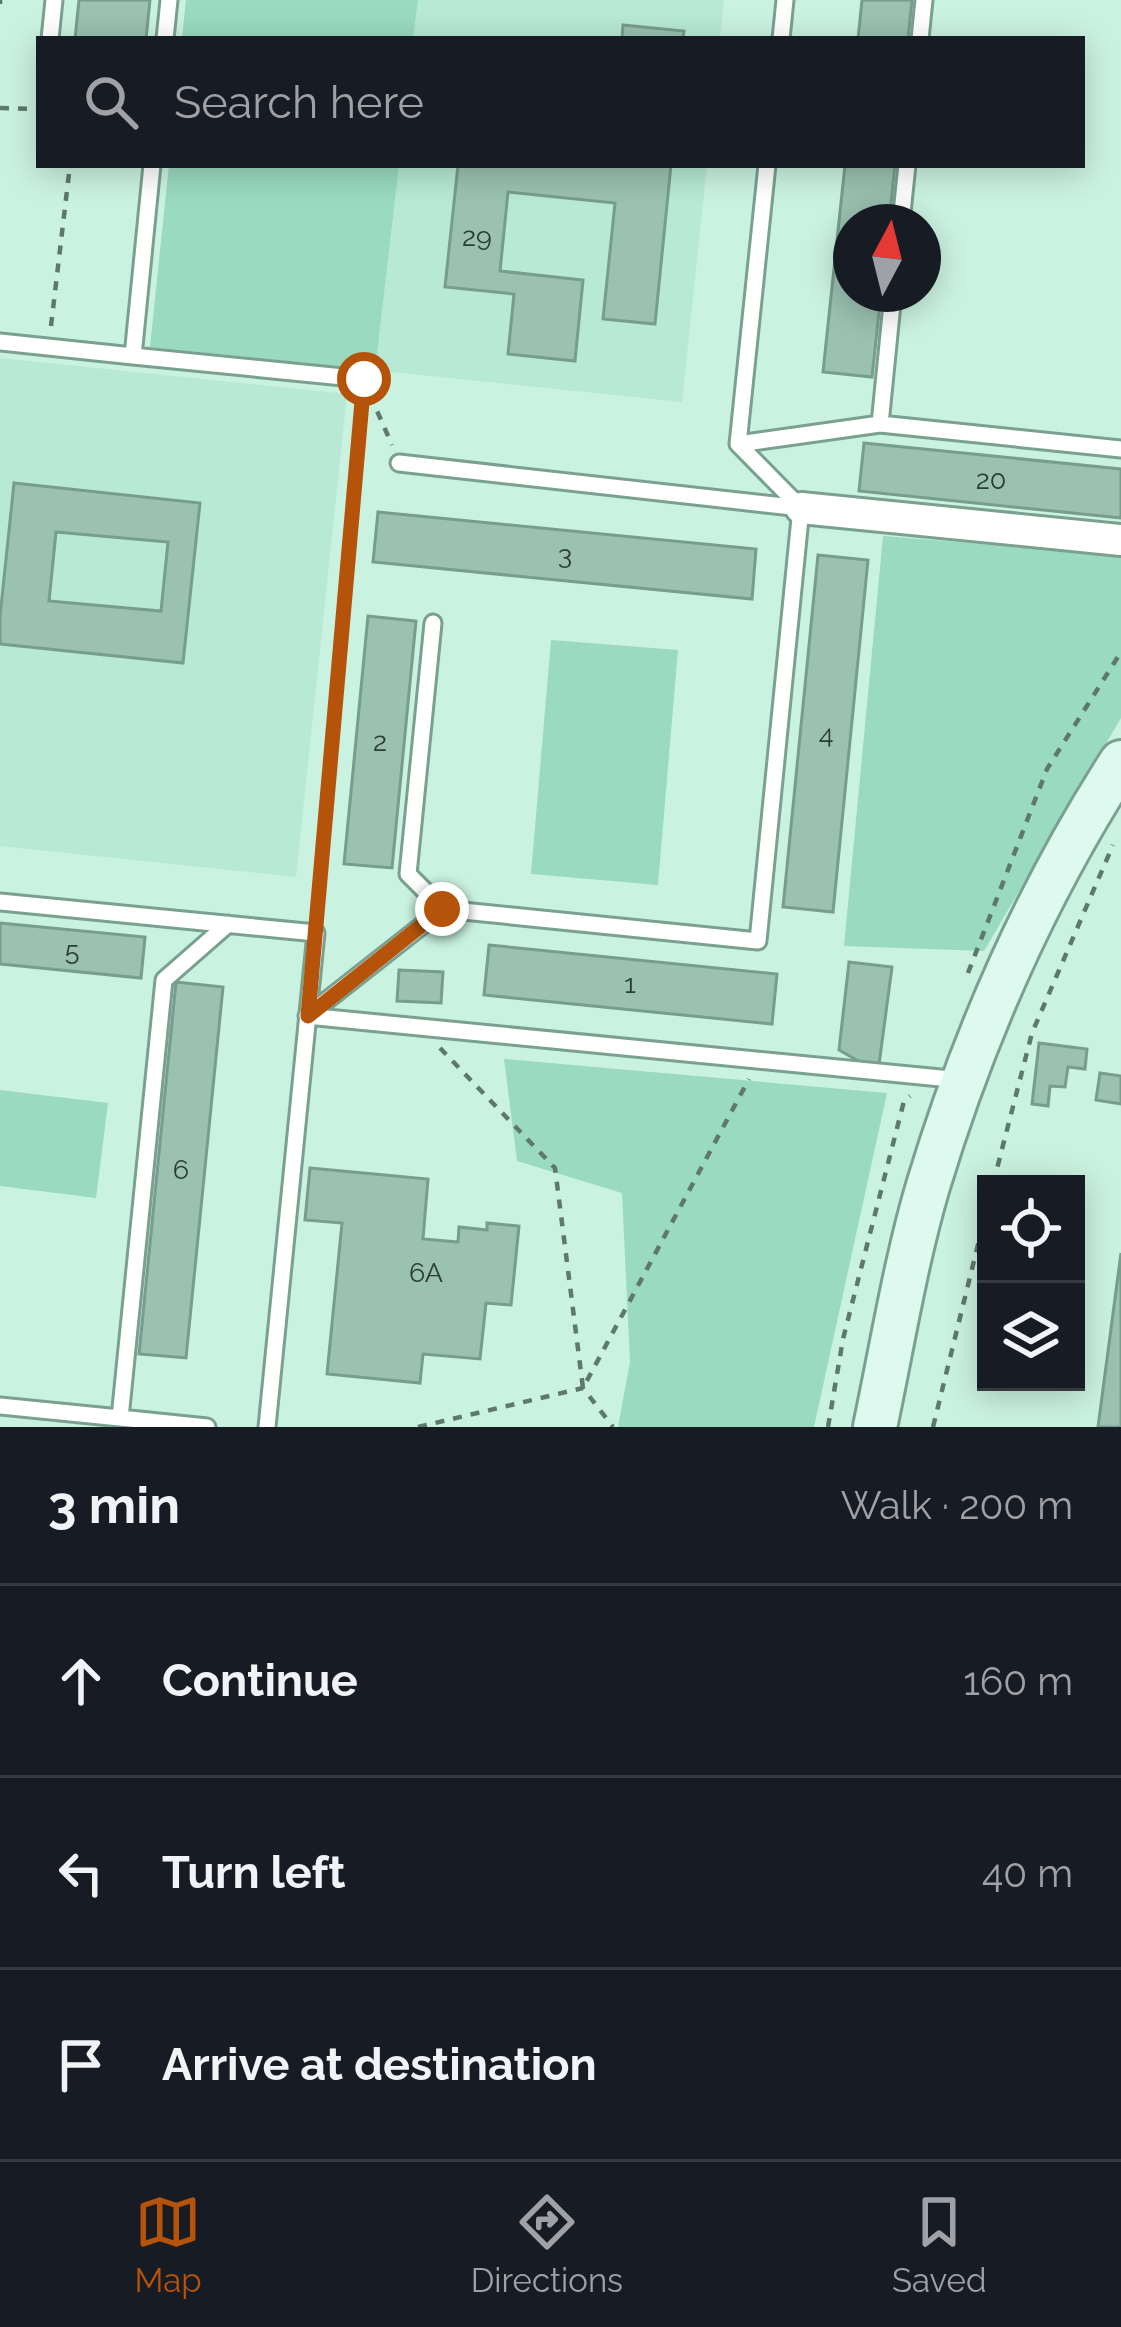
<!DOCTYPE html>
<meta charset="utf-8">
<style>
:root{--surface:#171b24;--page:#242831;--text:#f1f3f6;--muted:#9ea1a6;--line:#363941;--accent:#b45309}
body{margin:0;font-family:Raleway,sans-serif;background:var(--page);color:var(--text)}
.controls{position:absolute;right:36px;bottom:36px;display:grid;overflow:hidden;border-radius:0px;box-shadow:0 6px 30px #0003}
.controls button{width:108px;height:108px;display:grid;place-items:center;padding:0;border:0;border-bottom:3px solid var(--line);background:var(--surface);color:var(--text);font:60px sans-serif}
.compass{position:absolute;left:833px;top:204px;width:108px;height:108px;border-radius:50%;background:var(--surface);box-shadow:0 6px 30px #0003;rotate:7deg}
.stop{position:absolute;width:36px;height:36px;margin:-27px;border:9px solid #b45309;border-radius:50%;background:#fff}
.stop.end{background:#b45309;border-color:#fff;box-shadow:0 3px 12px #0008}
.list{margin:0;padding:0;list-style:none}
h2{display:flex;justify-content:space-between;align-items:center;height:156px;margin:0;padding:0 48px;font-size:51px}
h2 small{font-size:39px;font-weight:400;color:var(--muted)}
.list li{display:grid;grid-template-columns:78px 1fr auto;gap:36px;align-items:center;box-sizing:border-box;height:192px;padding:0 48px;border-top:3px solid var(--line)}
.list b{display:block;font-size:45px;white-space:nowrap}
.list em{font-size:39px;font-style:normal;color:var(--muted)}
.icon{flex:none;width:66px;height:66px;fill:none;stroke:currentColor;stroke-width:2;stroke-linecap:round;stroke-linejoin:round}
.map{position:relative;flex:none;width:1121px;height:1427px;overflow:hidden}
.search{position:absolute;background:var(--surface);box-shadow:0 6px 30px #0003;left:36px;right:36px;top:36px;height:132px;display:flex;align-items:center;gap:30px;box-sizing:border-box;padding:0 42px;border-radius:0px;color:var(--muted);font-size:45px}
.sheet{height:732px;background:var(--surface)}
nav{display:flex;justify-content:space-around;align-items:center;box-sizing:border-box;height:168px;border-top:3px solid var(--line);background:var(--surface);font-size:33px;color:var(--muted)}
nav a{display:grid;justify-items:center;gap:6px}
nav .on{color:var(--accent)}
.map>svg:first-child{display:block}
.built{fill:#b7e9d5}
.green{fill:#9adac1}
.building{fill:#9ac1b1;stroke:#779d8d;stroke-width:3;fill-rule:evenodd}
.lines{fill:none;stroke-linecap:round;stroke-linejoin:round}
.service-casing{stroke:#7aa090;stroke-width:21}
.minor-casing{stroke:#7aa090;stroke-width:36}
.secondary-casing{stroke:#7aa090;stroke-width:48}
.path{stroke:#5e786d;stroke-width:4.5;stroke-dasharray:9 9;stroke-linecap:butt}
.service{stroke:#fff;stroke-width:15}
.minor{stroke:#fff;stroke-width:30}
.secondary{stroke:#def9ef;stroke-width:42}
.route{stroke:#b45309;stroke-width:15}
.labels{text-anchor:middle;stroke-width:10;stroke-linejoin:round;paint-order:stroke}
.number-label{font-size:27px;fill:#2a3e35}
</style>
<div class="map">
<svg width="1121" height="1427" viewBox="0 0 1121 1427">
<rect width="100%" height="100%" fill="#caf2e1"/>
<path class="built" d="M186 0H724L720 39H182Z
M169 165H707L682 402 150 347Z
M0 358 347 394 296 877 0 846Z"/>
<path class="green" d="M186 0H418L413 39H182Z
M169 165H399L375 370 150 347Z
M883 536 1121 555V718L984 951 844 946Z
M551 640 678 650 658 885 531 874Z
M504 1059 887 1093 814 1427H618L630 1362 622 1193 517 1161Z
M0 1090 108 1103 96 1198 0 1186Z"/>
<path class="building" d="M79 0H150L146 39H75Z
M862 0H912L908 39H858Z
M623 25 684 31 683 39H622Z
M458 165H671L655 324 603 319 615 203 508 192 500 271 583 280 575 361 508 354 514 294 445 287Z
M845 165H895L889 222H851V294H881L872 377 823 372Z
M864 443 1121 469V518L859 491Z
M14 483 200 503 183 663 0 644V616ZM56 532 168 542 161 611 49 601Z
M378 512 756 549 752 599 373 562Z
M818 555 868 560 833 912 783 907Z
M368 616 416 621 392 868 344 864Z
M0 923 145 937 141 978 0 964Z
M489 945 777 974 772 1024 484 995Z
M849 962 892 967 878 1072 839 1050Z
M399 970 443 972 441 1003 397 1001Z
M176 982 223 987 186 1358 139 1354Z
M1039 1043 1087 1049 1085 1069 1068 1067 1065 1087 1050 1086 1048 1106 1032 1104Z
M1100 1073 1121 1076V1104L1096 1100Z
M310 1168 428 1179 423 1239 458 1242 459 1227 487 1230V1223L519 1226 511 1305 486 1303 480 1359 423 1354 420 1383 327 1374 342 1223 305 1220Z
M1121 1253V1427H1098Z"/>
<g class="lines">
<defs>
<path id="service" d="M50 39 54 0
M165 39 169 0
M781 39 785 0
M920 39 924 0
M152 165 133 356 363 379
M767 165 738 444 801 508
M901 222 907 165
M893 294 880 424 1121 449
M0 342 133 356
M738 444 880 424
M399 463 801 508
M433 623 408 874 443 909
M0 902 316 933 267 1427
M307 1016 443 909 758 941 801 508
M307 1016 961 1080
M0 1406 120 1418 164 980 228 924
M120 1418 207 1427"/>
<path id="minor" d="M801 508 1121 540"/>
<path id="secondary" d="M875 1427C892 1347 905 1264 928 1186 973 1037 1037 892 1121 762"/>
</defs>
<use href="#service" class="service-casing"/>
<use href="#minor" class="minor-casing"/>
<use href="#secondary" class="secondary-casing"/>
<path class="path" d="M0 4V0
M0 108 39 109
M51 326 70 165
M370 395 392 445
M318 911 362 396
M968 973 1047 769 1121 652
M440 1048 555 1168 583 1388 749 1079
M993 1184 1032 1033 1113 845
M418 1427 583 1388 613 1427
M828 1427 843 1339 904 1101 910 1096
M933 1427 986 1212"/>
<use href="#service" class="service"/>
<use href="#minor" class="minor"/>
<use href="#secondary" class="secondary"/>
</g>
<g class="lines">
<path class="route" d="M364 379 308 1016 442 909"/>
</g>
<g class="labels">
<g class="number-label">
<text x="477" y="246">29</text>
<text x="991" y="489">20</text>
<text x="565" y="564">3</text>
<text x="826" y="743">4</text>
<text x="380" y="751">2</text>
<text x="72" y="960">5</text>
<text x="630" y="993">1</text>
<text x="181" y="1179">6</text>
<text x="426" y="1282">6А</text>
</g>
</g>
</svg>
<div class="controls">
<button><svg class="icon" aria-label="locate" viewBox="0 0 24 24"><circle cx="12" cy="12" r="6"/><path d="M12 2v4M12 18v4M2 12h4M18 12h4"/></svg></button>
<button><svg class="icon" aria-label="layers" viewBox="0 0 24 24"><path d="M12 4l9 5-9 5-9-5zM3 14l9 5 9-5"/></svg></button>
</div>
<svg class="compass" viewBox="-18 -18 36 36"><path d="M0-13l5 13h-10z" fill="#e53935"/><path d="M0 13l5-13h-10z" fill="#9ea1a6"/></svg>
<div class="stop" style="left:364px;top:379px"></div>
<div class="stop end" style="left:442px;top:909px"></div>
<div class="search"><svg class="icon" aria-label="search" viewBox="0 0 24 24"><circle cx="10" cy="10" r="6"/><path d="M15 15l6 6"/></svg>Search here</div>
</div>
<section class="sheet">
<h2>3 min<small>Walk · 200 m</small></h2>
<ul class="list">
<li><svg class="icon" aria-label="ahead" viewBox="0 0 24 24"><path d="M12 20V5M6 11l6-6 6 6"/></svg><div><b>Continue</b></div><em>160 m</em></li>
<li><svg class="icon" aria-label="left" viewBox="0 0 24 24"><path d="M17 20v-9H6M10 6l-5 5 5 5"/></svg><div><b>Turn left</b></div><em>40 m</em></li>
<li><svg class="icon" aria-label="arrive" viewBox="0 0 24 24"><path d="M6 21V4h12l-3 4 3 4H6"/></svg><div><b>Arrive at destination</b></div></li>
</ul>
</section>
<nav>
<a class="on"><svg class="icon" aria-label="map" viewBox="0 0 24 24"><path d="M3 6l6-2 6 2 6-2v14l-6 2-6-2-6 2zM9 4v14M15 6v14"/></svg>Map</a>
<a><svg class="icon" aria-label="directions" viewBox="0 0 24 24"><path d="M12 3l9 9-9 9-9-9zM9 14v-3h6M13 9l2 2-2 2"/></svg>Directions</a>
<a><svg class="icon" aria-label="saved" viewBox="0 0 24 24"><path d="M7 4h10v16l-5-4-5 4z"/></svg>Saved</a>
</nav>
